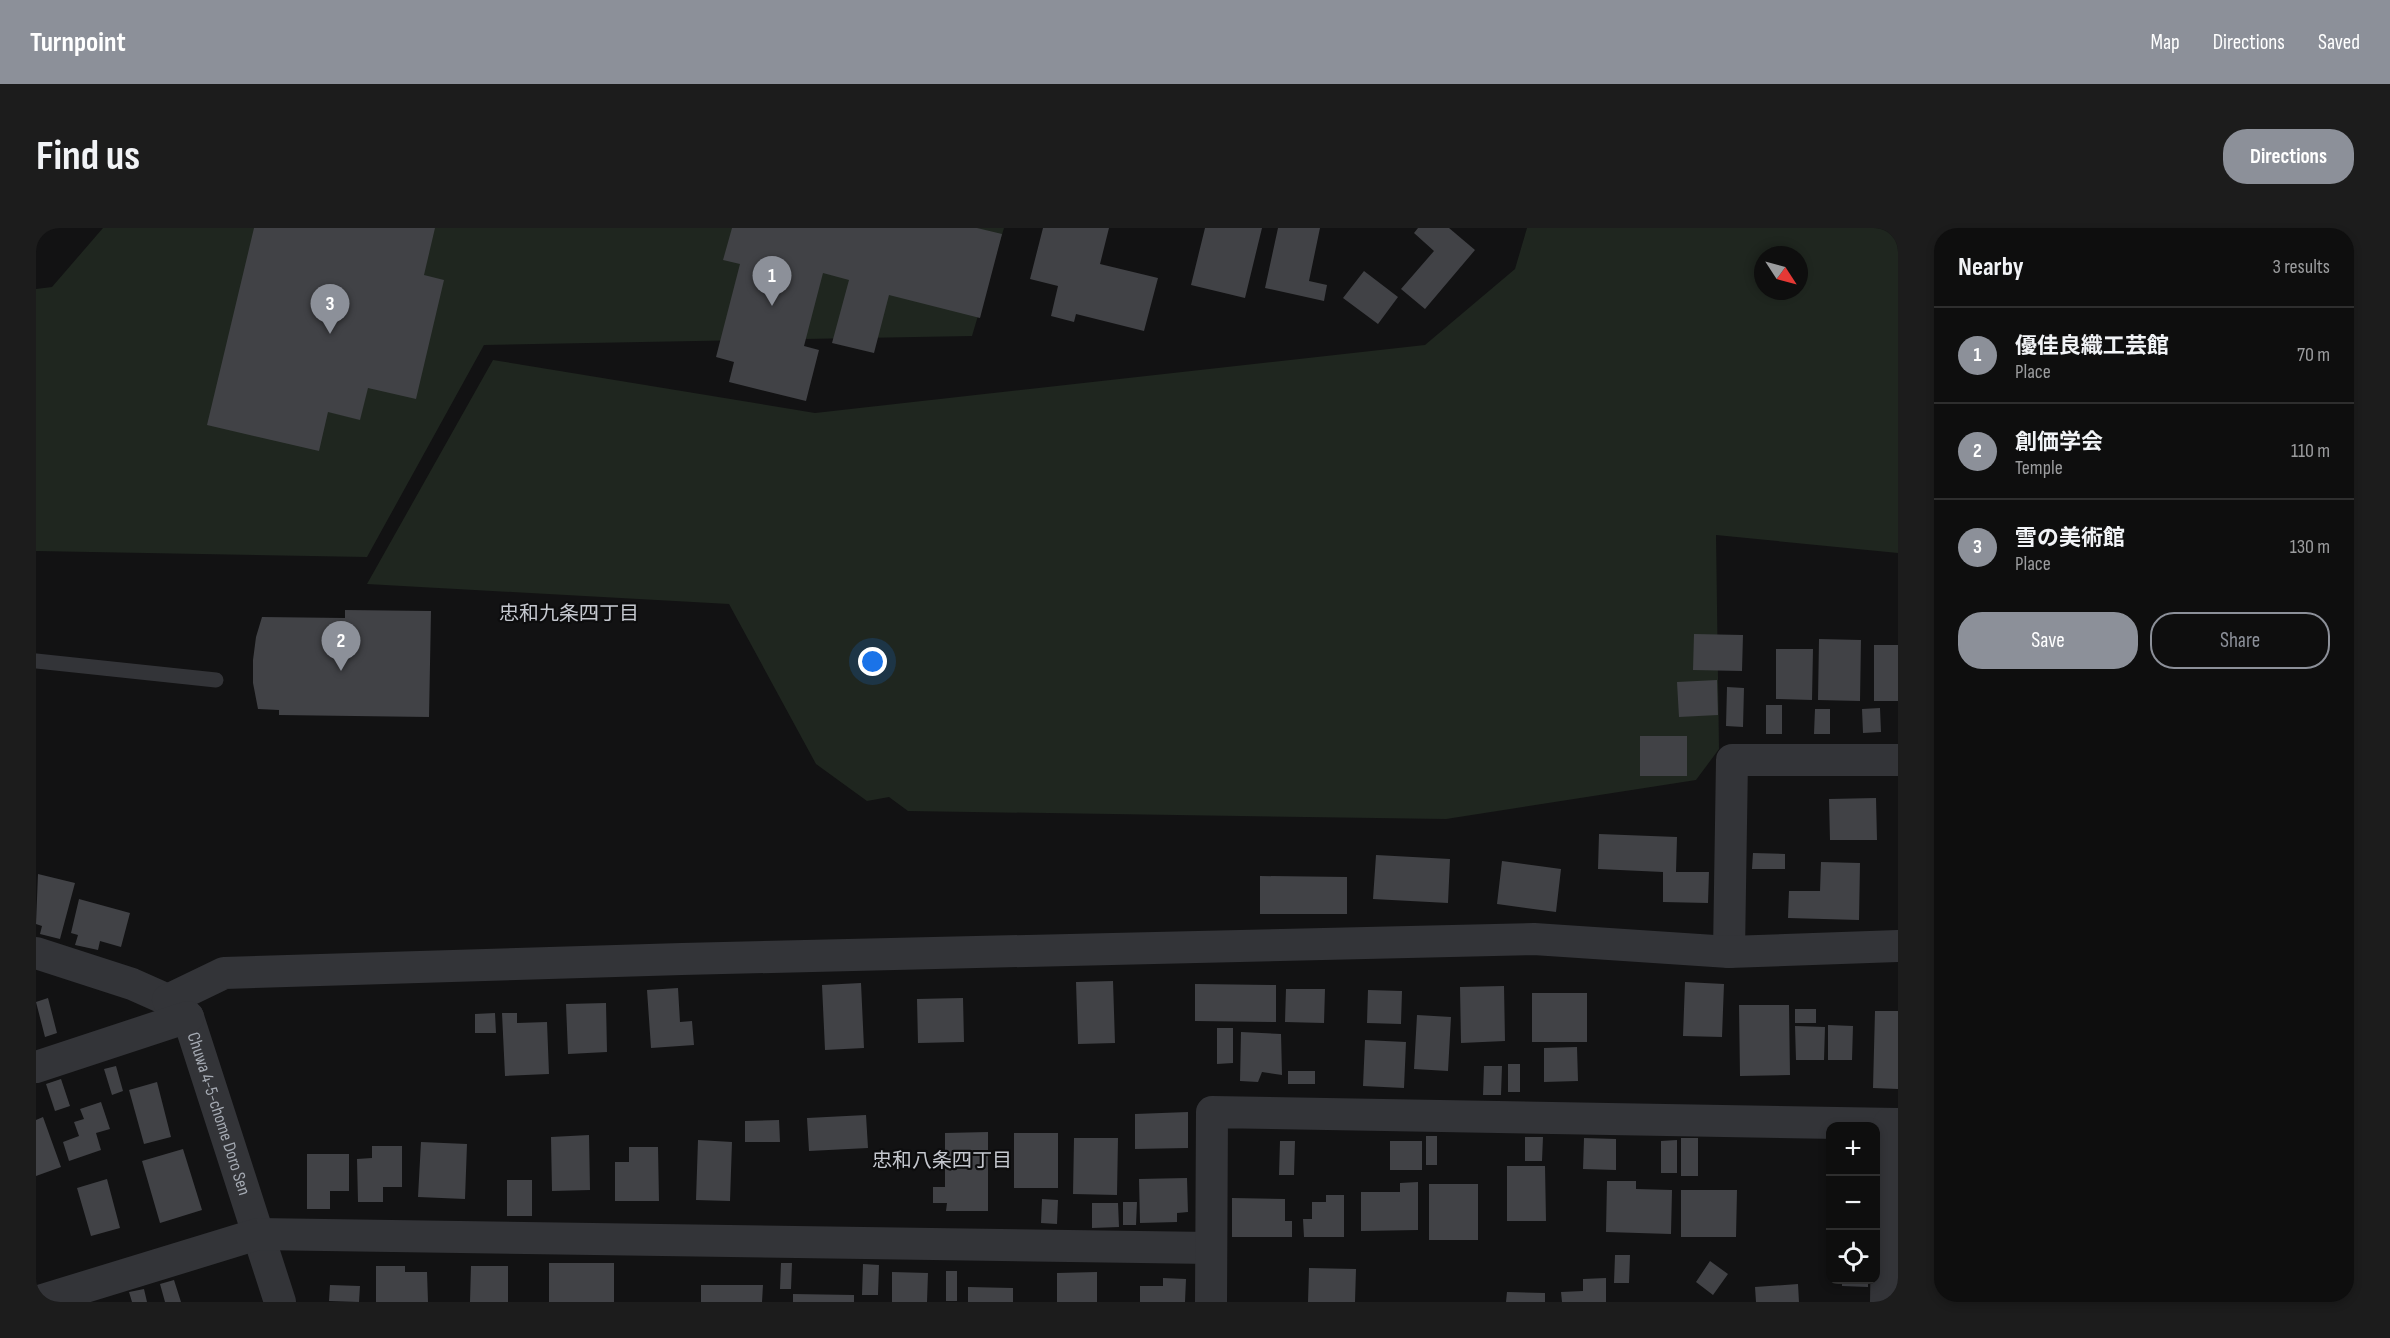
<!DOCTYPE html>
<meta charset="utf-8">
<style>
:root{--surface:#0e0e0e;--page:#1c1c1c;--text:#f1f3f6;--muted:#9b9c9e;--line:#2e2e2e;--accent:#8c9099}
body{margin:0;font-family:"Sofia Sans Condensed","Noto Sans JP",sans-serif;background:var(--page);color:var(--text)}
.controls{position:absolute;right:18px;bottom:18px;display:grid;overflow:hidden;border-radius:12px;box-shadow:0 3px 9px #0003}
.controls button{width:54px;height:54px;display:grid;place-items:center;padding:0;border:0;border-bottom:2px solid var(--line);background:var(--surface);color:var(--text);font:30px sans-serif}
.compass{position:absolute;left:1718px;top:18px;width:54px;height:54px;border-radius:50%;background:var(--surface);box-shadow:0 3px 9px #0003;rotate:126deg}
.you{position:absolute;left:837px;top:434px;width:21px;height:21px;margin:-15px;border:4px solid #fff;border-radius:50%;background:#1a73e8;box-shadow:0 0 0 9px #1a73e833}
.badge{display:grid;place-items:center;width:39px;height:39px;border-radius:50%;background:var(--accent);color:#fff;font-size:20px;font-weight:700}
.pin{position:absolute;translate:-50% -50px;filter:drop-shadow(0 2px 3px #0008)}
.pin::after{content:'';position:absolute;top:32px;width:21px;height:18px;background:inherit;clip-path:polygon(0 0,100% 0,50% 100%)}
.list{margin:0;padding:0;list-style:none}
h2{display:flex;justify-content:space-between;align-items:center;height:78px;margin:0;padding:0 24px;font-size:26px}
h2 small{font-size:20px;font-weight:400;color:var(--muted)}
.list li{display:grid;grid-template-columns:39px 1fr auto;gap:18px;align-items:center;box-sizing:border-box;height:96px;padding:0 24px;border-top:2px solid var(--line)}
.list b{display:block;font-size:22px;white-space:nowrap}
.list p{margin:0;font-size:20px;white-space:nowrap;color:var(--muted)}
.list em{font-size:20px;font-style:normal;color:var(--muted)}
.actions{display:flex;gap:12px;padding:18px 24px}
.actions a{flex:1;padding:14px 0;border:2px solid var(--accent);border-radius:24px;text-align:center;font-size:21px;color:var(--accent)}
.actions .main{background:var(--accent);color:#fff}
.icon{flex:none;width:33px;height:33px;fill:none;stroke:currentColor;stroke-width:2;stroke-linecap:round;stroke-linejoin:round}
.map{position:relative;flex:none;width:1862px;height:1074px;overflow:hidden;border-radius:24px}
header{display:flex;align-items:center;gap:36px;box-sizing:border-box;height:84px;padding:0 30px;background:var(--accent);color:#fff}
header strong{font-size:28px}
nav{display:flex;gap:33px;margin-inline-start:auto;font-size:21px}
.intro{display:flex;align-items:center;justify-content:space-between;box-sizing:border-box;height:144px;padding:0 36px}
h1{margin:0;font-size:42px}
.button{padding:15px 27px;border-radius:24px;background:var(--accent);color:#fff;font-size:21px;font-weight:700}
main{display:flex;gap:36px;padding:0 36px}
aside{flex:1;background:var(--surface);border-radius:24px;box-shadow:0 3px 9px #0003}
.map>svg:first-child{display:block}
.green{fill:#1f261f;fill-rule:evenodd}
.building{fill:#414246}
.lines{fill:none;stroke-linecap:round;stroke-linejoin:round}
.service{stroke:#333438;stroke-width:15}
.minor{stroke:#333438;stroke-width:32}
.labels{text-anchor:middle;stroke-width:4.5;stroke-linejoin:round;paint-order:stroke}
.street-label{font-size:18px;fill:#a5aab3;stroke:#0d0d0e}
.neighbourhood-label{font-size:20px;fill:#c5c8cf;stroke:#0d0d0e}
</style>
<header>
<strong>Turnpoint</strong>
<nav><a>Map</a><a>Directions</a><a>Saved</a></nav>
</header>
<div class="intro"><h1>Find us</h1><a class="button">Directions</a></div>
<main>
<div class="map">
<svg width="1862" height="1074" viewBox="0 0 1862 1074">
<rect width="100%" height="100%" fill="#121213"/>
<path class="green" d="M67 0H968L936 108 448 117 331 329 0 323V61L16 59Z
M1491 0H1862V325L1680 307 1683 521 1660 552 1410 591 872 583 853 569 831 573 780 536 693 376 331 356 457 132 779 185 1389 117 1479 41ZM1727 27H1763V63H1727Z"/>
<path class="building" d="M218 0H399L388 47 408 52 380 171 332 160 324 192 292 184 283 223 171 197Z
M696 0H941L966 6 944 90 853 67 838 125 796 115 813 52 787 45 768 118 783 122 770 173 693 154 698 134 680 129 704 36 687 32Z
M1007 0H1073L1064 36 1122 50 1108 103 1040 86 1038 94 1015 88 1022 58 994 51Z
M1169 0H1226L1209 70 1155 57Z
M1242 0H1284L1273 53 1291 57 1288 73 1229 60Z
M1382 0H1413L1439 22 1389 81 1365 61 1398 23 1378 5Z
M1328 43 1362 69 1342 96 1307 70Z
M309 382 395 383 393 489 243 487V482L222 481 217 455V432L220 409 226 389 309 390Z
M1658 406 1707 407 1706 443 1657 442Z
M1783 411 1825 412 1824 473 1782 472Z
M1838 417H1862V473H1838Z
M1740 421H1777L1776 472 1740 471Z
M1681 452 1682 487 1643 489 1641 454Z
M1691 459 1708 460 1707 499 1690 498Z
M1730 477H1746V506H1730Z
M1844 480 1845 504 1827 505 1826 481Z
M1779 481H1794V506H1778Z
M1604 508H1651V548H1604Z
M1840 570 1841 612H1794L1793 571Z
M1563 606 1641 609 1640 644H1673L1672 675 1627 674V644L1562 641Z
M1717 625 1749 626V641H1716Z
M1340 627 1414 631 1412 675 1337 671Z
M1466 633 1525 641 1520 684 1461 676Z
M1785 634 1824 635 1823 692 1752 690 1753 663H1784Z
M2 646 39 655 24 711 4 706 6 698 0 696Z
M1224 648 1311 649V686H1224Z
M43 671 94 685 85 719 64 713 62 722 39 717 42 707 35 705Z
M1077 753 1079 815 1042 816 1040 754Z
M1649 754 1688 756 1686 809 1647 808Z
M825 755 828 820 789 822 786 757Z
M1159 756 1240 757V794L1159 793Z
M1468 758 1469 813 1425 815 1424 759Z
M642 760 644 794 656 793 658 817 615 820 611 762Z
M1250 761H1289L1288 795 1249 794Z
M1332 762 1366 763 1365 796 1331 795Z
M1496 765H1551V814H1496Z
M12 770 21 805 9 809 0 774Z
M927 770 928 814 882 815 881 771Z
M570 775 571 824 532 826 530 776Z
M1703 777H1753L1754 847 1704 848Z
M1759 781H1780V795H1759Z
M1839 783H1862V861L1837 860Z
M459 785 460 805H439V786Z
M466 785H481V795L511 794 513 846 469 848Z
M1381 787 1415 789 1412 843 1378 841Z
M1792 797 1817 798 1816 832H1792Z
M1759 798 1789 799 1788 832H1760Z
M1181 800H1197V835L1181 836Z
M1205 804 1245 806 1246 847 1226 844 1222 854 1204 853Z
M1329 812 1370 814 1368 860 1327 858Z
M1541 819 1542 853 1508 854V820Z
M1472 836H1484V864H1472Z
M80 838 87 863 76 867 68 841Z
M1448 838H1466L1465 867H1447Z
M1252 843H1279V856H1252Z
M25 851 34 878 19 883 10 856Z
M121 854 135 909 108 916 93 862Z
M65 874 74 901 60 905 65 922 33 933 27 914 43 908 38 894 48 891 44 881Z
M1152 884V920L1099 921V886Z
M830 887 832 920 773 923 771 890Z
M7 889 25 939 0 948V892Z
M743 892 744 914H709V893Z
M952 904V983H910L911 975H897V959H909V905Z
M978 905H1022V960H978Z
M553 907 554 962 516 963 515 909Z
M1390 908H1401V937H1390Z
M1489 909H1507L1506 933H1489Z
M1038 910H1082L1081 967 1037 966Z
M1548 910 1580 911V942L1547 941Z
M1645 910H1662V948H1645Z
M662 912 696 914 694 973 660 972Z
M1641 912V945H1625V913Z
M1244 913H1259L1258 947H1243Z
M1354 913H1386V942H1354Z
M385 914 431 916 429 971 382 969Z
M336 918H366V959H347V974H322L321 931 336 930Z
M593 919H622L623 973H579V934H593Z
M147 921 166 982 124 995 106 933Z
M1791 925H1794V969H1791Z
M271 926H313V963H294V981H271Z
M1471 938H1509L1510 993H1471Z
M1151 950 1152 984 1141 985V994L1104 995 1103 951Z
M71 951 84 1000 55 1008 41 960Z
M471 952H496V988H471Z
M1571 953H1600V961L1636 962 1635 1006 1570 1004Z
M1382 954V1002L1325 1003V964H1364V955Z
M1393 956H1442V1012H1393Z
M1645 962H1701L1700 1009H1645Z
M1290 967H1308V1009H1268L1267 991H1276V974H1290Z
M1196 970 1249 971V993H1256V1009H1196Z
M1006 971 1022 972 1021 996 1005 995Z
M1087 974H1101L1100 997H1087Z
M1056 975H1082L1083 999 1056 1000Z
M1579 1027H1594L1593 1055H1578Z
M1674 1033 1692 1046 1677 1067 1660 1054Z
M513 1035H578V1074H513Z
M745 1035H756L755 1061H744Z
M827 1036 843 1037 842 1067H826Z
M340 1038H369V1044H391L392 1074H340Z
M435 1038H472V1074H434Z
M1273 1040 1320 1041 1319 1074H1272Z
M910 1043H921V1073H910Z
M856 1044 892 1045 891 1074H856Z
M1061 1044V1074H1021V1045Z
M1127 1050 1150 1051 1149 1074H1104V1058H1127Z
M1570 1050V1074H1526L1525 1064 1547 1063V1051Z
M138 1052 145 1074H129L124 1056Z
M1806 1052H1832V1059L1806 1058Z
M1762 1056 1763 1074H1720L1719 1059Z
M294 1057 324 1058 323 1074 293 1073Z
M665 1057H727L726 1074H665Z
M932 1059 977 1060V1074H932Z
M108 1061 111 1074H96L93 1064Z
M1471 1064 1509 1065V1074H1470Z
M757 1066 818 1067V1074H757Z"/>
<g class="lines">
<path class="service" d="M0 433 180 452"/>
<g class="minor">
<path d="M1693 724 1696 532H1862"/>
<path id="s1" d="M0 725 96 756 132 772 152 789 244 1074"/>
<path d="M132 772 188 745 646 731 1498 711 1693 724 1862 718"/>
<path d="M0 839 152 789"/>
<path d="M0 1074 222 1006 1175 1020"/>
<path d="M1175 1074 1176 884 1862 896"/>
<path d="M1850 1074 1853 896"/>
</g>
</g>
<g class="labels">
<g class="street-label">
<text dy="6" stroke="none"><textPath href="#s1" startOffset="268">Chuwa 4-5-chome Doro Sen</textPath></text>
</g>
<g class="neighbourhood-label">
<text x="533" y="392">忠和九条四丁目</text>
<text x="906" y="939">忠和八条四丁目</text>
</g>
</g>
</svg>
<div class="controls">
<button>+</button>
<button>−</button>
<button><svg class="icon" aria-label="locate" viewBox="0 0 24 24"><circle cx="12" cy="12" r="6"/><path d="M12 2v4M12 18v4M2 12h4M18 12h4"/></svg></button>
</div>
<svg class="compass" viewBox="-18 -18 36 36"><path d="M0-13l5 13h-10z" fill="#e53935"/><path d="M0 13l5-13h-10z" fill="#9b9c9e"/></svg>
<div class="you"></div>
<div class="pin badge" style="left:736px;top:78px">1</div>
<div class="pin badge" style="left:305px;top:443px">2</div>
<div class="pin badge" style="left:294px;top:106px">3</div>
</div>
<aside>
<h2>Nearby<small>3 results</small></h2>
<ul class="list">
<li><span class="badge">1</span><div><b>優佳良織工芸館</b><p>Place</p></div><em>70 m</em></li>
<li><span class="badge">2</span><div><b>創価学会</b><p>Temple</p></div><em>110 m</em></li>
<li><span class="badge">3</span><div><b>雪の美術館</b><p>Place</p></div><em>130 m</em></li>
</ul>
<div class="actions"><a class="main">Save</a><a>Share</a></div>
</aside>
</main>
